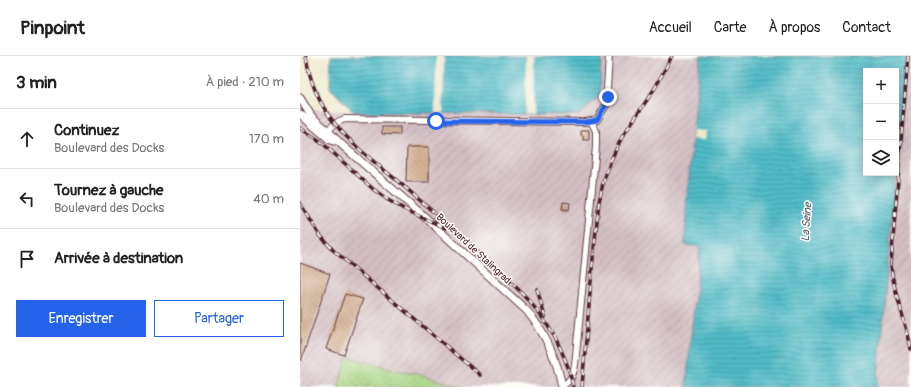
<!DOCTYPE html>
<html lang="fr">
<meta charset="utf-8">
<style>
:root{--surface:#fff;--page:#f6f6f6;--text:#222;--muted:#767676;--line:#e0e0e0;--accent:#2563eb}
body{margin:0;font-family:Pangolin,sans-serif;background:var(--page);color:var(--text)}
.controls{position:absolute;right:12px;top:12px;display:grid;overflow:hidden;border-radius:0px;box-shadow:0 2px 10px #0003}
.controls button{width:36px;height:36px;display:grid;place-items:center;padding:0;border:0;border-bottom:1px solid var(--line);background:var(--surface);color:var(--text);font:20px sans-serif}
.stop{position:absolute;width:12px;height:12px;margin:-9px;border:3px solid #2563eb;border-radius:50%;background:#fff}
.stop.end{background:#2563eb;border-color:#fff;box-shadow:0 1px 4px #0008}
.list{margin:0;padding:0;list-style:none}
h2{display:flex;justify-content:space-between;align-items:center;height:52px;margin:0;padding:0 16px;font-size:17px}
h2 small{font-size:13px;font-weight:400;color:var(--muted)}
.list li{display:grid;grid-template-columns:26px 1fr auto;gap:12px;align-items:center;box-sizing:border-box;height:60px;padding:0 16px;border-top:1px solid var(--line)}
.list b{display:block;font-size:15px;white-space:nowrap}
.list p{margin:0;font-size:13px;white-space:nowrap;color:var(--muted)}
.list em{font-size:13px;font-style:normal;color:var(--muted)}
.actions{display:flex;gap:8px;padding:12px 16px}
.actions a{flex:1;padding:9px 0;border:1px solid var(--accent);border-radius:0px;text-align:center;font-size:14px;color:var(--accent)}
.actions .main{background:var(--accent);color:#fff}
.icon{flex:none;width:22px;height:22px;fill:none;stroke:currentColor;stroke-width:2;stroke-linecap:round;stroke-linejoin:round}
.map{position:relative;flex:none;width:611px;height:331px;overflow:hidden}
header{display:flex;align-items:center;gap:24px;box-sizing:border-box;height:56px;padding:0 20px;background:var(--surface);border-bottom:1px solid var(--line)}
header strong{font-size:19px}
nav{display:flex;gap:22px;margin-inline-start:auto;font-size:14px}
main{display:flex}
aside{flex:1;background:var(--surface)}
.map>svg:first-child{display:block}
.industrial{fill:url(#industrial-furrows)}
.grass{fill:url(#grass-dots);stroke:#787956}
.water{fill:url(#water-rules);stroke:#4c6e7a;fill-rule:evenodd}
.pier{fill:#eee9ce}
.building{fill:url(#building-back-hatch)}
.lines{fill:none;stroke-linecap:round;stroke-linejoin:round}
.minor-casing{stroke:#633d43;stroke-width:8}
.tertiary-casing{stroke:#633d43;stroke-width:9}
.minor{stroke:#fff;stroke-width:6}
.tertiary{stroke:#fff;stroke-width:7}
.rail-casing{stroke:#4a1f2b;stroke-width:3.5}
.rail{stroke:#fdfcf7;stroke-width:2;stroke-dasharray:6;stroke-linecap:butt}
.route{stroke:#2563eb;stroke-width:5}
.labels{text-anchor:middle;stroke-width:3;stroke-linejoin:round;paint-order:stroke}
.street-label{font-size:10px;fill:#4a1f2b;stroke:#fdfcf7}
.water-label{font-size:11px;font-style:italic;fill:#4c5e6a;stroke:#fdfcf7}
</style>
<header>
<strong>Pinpoint</strong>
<nav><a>Accueil</a><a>Carte</a><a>À propos</a><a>Contact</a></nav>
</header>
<main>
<aside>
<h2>3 min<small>À pied · 210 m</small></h2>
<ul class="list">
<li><svg class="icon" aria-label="ahead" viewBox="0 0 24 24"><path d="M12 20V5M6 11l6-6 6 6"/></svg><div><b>Continuez</b><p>Boulevard des Docks</p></div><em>170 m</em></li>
<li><svg class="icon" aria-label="left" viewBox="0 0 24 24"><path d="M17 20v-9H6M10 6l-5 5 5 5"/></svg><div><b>Tournez à gauche</b><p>Boulevard des Docks</p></div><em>40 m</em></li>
<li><svg class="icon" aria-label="arrive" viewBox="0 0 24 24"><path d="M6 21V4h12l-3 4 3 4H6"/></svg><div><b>Arrivée à destination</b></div></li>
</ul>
<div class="actions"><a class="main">Enregistrer</a><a>Partager</a></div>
</aside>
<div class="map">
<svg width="611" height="331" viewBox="0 0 611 331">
<defs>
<pattern id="industrial-furrows" width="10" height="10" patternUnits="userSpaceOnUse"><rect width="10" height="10" fill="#d2bec2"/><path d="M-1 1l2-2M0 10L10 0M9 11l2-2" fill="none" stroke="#b6a3a7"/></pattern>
<pattern id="grass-dots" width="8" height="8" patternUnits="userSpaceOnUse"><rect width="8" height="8" fill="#a6d381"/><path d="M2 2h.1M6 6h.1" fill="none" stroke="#90b570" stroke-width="1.8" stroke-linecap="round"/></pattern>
<pattern id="water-rules" width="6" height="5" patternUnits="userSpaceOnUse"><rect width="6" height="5" fill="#4fbcc8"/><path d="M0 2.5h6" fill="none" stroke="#4498a3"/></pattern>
<pattern id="building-back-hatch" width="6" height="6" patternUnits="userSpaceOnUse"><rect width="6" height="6" fill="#cba583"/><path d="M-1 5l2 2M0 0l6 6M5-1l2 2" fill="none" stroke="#a7866b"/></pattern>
</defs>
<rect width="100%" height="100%" fill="#fdfcf7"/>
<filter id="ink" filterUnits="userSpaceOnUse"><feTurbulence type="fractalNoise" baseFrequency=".025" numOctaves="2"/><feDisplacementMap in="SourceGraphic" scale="8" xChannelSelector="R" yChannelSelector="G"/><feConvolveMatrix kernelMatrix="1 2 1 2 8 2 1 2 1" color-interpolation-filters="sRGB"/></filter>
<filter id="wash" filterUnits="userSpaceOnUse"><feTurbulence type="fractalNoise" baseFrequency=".012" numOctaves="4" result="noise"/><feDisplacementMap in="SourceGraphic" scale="16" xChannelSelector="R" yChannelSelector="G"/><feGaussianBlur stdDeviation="0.9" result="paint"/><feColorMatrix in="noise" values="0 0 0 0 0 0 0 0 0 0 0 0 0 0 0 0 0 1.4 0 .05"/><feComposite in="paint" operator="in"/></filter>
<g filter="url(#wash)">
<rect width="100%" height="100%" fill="#eee9ce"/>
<path class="industrial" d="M301 0H400L386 152 385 189 400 191 386 331H0V52L54 56 279 59 300 39Z
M584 0H611V331H551L596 117V15Z"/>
<path class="grass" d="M48 301 97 314 122 319 160 331H38Z"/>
<path class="water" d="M31 0H301L300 39 279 59 54 56 30 32Z
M400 0H606L577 331H386L400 191 385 189 386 152ZM566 15H596V117H566Z"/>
<path class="pier" d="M136 0H144L143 57H135Z
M226 0H234L233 58H225Z
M393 74 406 75 405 84 392 83Z"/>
<g id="blocks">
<path class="building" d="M82 71H100V79L82 78Z
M281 74H289V84H283V79H281Z
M107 91H129V126H106Z
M263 146 270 147 269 154 262 153Z
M0 207 30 218 1 305H0Z
M45 238 63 243 44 299 26 293Z"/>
</g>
</g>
<g filter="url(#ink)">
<use href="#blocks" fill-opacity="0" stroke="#633d43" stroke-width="1"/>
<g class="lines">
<defs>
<path id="minor" d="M28 75C33 68 38 65 45 63L286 66 297 64 306 49 309 0
M262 330C271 325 273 319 275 309L296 91V75L291 65"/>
<path id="tertiary" d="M0 42 12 61 28 75 42 89 127 163 227 255C245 277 257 303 262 331
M0 58 29 83 34 85"/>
</defs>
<use href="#minor" class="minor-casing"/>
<use href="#tertiary" class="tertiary-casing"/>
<use href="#minor" class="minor"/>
<use href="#tertiary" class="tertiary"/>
<defs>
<path id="rail" d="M6 0C16 71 67 97 115 140 151 171 186 203 221 236 235 250 246 266 256 283
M608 0 591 208C593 239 606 262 611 293
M0 72 20 85 73 133 88 144 104 153 145 172
M0 147 19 178 33 194 180 319
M237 233 245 261
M254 279C262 296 270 312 273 331
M282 331 293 202 299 146 303 127 311 104 322 81 355 32 372 0"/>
</defs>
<use href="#rail" class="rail-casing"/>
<use href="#rail" class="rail"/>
</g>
</g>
<g class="lines" filter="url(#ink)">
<path class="route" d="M136 65 286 66 297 64 306 49 308 41"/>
</g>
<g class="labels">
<g class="street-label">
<text transform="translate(174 192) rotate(43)" y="4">Boulevard de Stalingrad</text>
</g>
<g class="water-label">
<text transform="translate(506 166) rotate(-86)" y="4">La Seine</text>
</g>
</g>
</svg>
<div class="controls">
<button>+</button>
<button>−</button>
<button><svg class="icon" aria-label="layers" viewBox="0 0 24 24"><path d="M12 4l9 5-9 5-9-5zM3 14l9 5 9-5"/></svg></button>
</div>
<div class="stop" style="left:136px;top:65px"></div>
<div class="stop end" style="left:308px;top:41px"></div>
</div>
</main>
